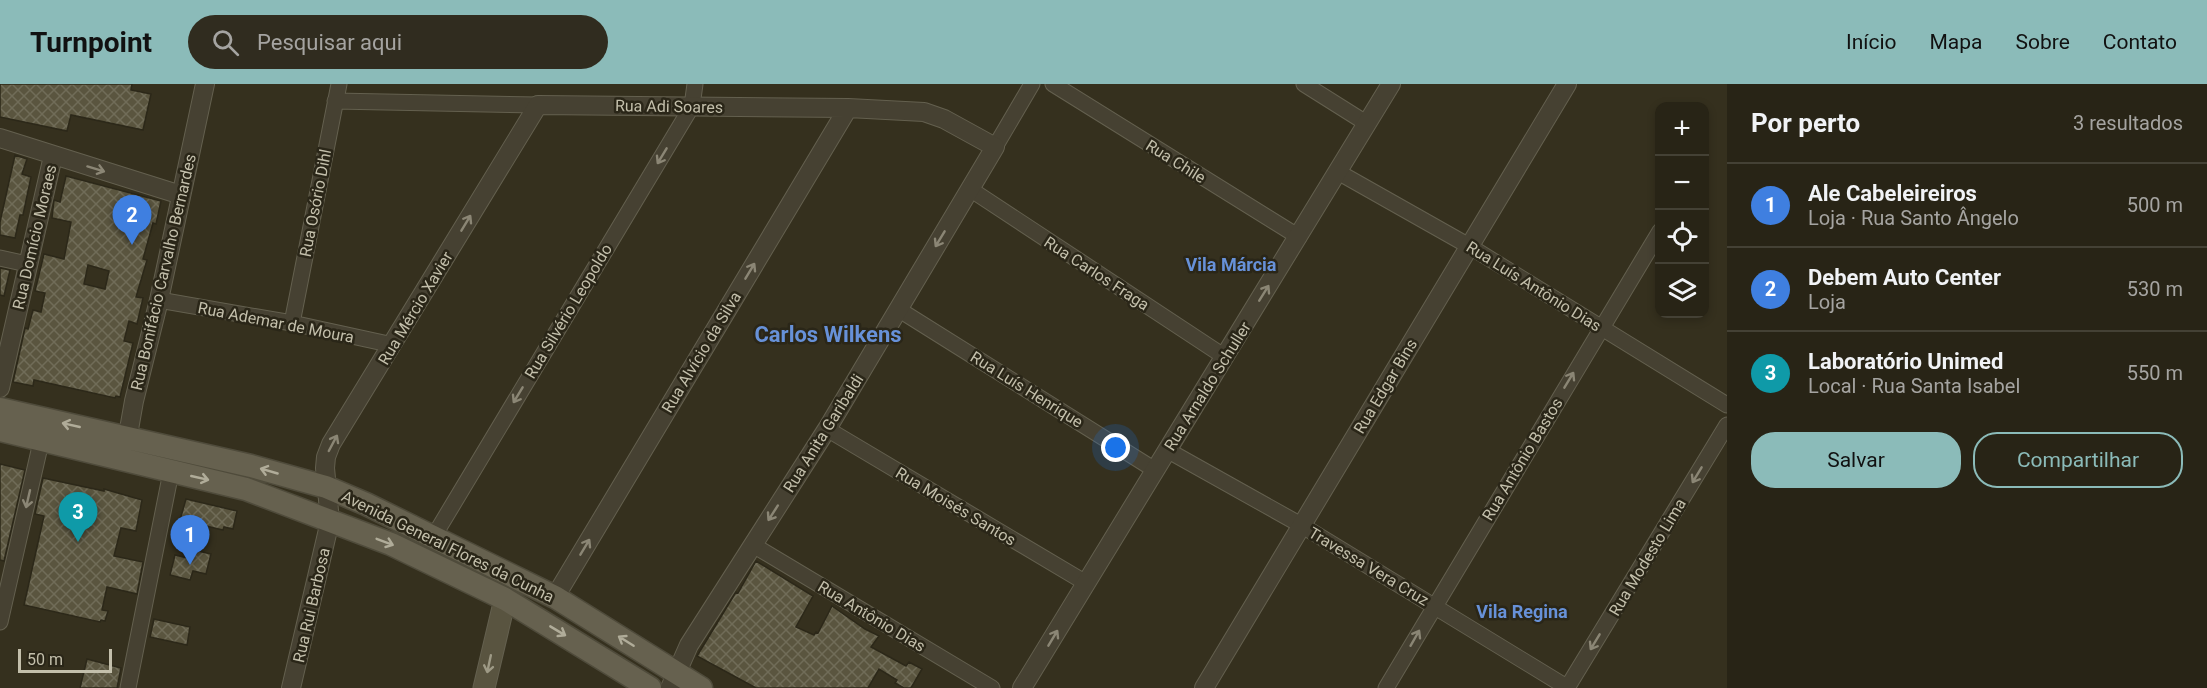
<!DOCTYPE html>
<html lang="pt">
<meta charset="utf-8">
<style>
:root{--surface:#282416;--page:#302c1f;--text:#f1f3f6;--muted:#a5a4a1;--line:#444135;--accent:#8bbbb9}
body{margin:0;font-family:Roboto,sans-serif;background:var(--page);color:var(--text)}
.controls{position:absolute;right:18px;top:18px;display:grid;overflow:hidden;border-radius:12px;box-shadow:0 3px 9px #0003}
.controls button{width:54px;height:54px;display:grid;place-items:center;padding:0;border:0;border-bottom:2px solid var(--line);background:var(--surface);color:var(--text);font:30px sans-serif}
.scale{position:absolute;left:18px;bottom:15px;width:94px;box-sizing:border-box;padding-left:6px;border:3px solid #c3bfab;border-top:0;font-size:16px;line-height:21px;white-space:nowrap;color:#c3bfab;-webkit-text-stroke:4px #2a2618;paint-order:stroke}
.you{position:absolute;left:1116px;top:364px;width:21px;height:21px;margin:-15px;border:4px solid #fff;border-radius:50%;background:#1a73e8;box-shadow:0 0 0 9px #1a73e833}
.badge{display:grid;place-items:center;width:39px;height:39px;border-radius:50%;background:var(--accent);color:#fff;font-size:20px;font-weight:700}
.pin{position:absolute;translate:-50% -50px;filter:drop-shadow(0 2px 3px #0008)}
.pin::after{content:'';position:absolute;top:32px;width:21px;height:18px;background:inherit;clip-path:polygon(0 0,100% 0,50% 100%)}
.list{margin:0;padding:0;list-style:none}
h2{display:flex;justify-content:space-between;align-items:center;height:78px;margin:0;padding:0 24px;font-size:26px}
h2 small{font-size:20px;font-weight:400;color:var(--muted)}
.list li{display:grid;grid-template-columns:39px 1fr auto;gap:18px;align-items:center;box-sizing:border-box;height:84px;padding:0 24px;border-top:2px solid var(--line)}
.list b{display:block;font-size:22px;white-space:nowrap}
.list p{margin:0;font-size:20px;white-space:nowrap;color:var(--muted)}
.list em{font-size:20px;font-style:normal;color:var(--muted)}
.actions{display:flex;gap:12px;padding:18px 24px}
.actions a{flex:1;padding:14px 0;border:2px solid var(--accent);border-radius:24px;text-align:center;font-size:21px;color:var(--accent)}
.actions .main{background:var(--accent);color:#111}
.icon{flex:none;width:33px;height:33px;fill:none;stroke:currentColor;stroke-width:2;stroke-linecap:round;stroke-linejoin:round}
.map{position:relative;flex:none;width:1727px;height:604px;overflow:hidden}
header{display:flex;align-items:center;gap:36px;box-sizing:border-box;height:84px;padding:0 30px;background:var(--accent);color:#111}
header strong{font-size:28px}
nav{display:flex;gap:33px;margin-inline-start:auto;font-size:21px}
.search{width:420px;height:54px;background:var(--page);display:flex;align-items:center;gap:15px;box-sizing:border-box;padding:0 21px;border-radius:33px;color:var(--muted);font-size:22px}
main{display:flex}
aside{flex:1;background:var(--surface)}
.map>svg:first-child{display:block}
.building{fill:url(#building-cross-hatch);stroke:#2c2819;stroke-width:1.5;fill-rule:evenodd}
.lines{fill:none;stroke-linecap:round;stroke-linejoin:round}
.minor-casing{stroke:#64604f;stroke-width:17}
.tertiary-casing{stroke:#64604f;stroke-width:20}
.secondary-casing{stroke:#64604f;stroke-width:23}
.primary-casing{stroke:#4f4b3b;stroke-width:25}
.minor{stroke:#464132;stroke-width:15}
.tertiary{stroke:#464132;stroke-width:18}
.secondary{stroke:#595440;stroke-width:21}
.primary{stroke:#66614f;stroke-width:22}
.oneway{stroke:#8b8675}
.oneway2{stroke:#b0ac99}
.oneway3{stroke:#9e9a86}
.labels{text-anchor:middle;stroke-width:5;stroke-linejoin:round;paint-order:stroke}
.street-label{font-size:16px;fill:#c3bfab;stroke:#2a2618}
.neighbourhood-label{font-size:18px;font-weight:bold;fill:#6791d8;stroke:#2a2618}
.district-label{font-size:22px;font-weight:bold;fill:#6791d8;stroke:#2a2618}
</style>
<header>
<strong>Turnpoint</strong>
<div class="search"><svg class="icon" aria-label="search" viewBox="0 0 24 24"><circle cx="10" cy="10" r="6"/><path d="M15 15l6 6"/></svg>Pesquisar aqui</div>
<nav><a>Início</a><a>Mapa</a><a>Sobre</a><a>Contato</a></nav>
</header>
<main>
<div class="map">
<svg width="1727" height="604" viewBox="0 0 1727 604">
<defs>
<pattern id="building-cross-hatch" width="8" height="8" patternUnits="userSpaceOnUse" patternTransform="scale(1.5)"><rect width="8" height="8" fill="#5a553f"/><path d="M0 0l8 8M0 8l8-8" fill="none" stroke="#706c58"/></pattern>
</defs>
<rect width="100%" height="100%" fill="#35301e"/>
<path class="building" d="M0 0H132L131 6 151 10 143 46 71 31 67 47 0 33Z
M15 71 27 75 22 90 31 93 23 131H20L15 154 0 151V138Z
M66 92 161 117 156 140 153 139 143 175 147 176 136 213 143 214 137 240 129 237 124 257 133 259 120 313 116 312 115 314 34 296 33 302 13 298 25 244 28 245 33 226 41 228 45 209 35 207 44 170 64 175 71 138 52 134 54 116 60 118ZM88 181 109 187 105 205 84 200Z
M0 184 10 186 4 212 0 211Z
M0 380 25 386 4 477 0 476Z
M43 394 104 407V405L142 416 136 447 121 444 114 472 143 478 137 510 107 503 102 526 108 527 105 537 101 536 100 538 24 521 44 432 35 430Z
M186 415 237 427 233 445 224 443 223 446 180 436Z
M194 466 211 470 206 490 193 487 190 496 170 491 175 471 192 475Z
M756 477 813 512 796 543 814 551 816 548 818 549 832 522 865 545 879 552 871 563 906 582 909 578 922 585 911 604H904L895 599 897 596 879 585 868 604H756L697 572 736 508 738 509Z
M154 535 190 543 187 561 150 553Z
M87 575 121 584 117 604H80Z"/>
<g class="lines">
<defs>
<path id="minor" d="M1053 0 1299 153
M1304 0 1366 39
M335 17 538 21
M995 63 1032 0
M1338 88 1469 162 1727 321
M970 105 1225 273
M0 174 27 180
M159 216 292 239 393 261
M898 225 1155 386
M292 239 339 0
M827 345 1086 499
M1167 366 1301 441 1568 604
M434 452 692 22 695 0
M753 461 992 604
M0 538 41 358
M128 604 171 388
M1386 604 1660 147
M1567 604 1727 341"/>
<path id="tertiary" d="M0 54 181 111
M0 304 53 72
M125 368 134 317 159 216 205 0
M555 513 848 24
M291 604 330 437 325 384 326 373 331 360 538 21 848 24 924 28 944 35 995 63 827 345 689 561 670 604
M1022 604 1391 0
M1204 604 1567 0"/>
<path id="secondary" d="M484 604 505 515"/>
<path id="primary" d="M0 325 251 382 326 403 366 420 555 513 701 604
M0 346 246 405 391 460 505 515 650 604"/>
</defs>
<use href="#minor" class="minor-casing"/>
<use href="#tertiary" class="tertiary-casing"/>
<use href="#secondary" class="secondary-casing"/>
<use href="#primary" class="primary-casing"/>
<use href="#minor" class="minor"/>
<use href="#tertiary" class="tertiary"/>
<use href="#secondary" class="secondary"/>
<use href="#primary" class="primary"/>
</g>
<defs><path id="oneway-shaft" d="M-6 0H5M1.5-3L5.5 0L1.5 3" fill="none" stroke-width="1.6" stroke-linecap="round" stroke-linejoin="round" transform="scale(1.5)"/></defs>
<g class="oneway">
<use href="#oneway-shaft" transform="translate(662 72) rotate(121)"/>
<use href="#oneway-shaft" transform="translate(96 85) rotate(17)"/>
<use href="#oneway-shaft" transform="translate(466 139) rotate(-59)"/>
<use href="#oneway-shaft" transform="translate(940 155) rotate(121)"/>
<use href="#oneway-shaft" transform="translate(750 187) rotate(-59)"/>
<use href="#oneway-shaft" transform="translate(1264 209) rotate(-58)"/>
<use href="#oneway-shaft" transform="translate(1569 296) rotate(-59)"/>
<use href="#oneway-shaft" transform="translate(518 311) rotate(121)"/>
<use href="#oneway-shaft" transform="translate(333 359) rotate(-62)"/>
<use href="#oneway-shaft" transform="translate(1697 391) rotate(121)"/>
<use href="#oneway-shaft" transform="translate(28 415) rotate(103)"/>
<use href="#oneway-shaft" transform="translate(773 429) rotate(123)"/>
<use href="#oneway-shaft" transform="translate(585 463) rotate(-59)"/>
<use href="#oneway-shaft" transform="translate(1053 554) rotate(-59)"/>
<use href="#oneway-shaft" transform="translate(1415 554) rotate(-60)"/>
<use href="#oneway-shaft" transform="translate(1595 558) rotate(121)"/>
</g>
<g class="oneway2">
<use href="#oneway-shaft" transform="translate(71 341) rotate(-167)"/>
<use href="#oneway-shaft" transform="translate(269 387) rotate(-164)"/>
<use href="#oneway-shaft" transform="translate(200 394) rotate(13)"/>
<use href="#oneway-shaft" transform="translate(385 458) rotate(21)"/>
<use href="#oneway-shaft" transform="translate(558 547) rotate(31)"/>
<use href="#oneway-shaft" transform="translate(626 557) rotate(-148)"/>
</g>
<use class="oneway3" href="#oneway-shaft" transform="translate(489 580) rotate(102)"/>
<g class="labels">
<g class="street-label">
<text transform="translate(669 22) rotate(1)" y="6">Rua Adi Soares</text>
<text transform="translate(1176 77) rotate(32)" y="6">Rua Chile</text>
<text transform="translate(315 119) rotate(-79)" y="6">Rua Osório Dihl</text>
<text transform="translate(34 153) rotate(-77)" y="6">Rua Domício Moraes</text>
<text transform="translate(163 188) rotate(-77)" y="6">Rua Bonifácio Carvalho Bernardes</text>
<text transform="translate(1097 189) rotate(33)" y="6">Rua Carlos Fraga</text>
<text transform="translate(1534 202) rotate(32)" y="6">Rua Luís Antônio Dias</text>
<text transform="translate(415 224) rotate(-59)" y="6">Rua Mércio Xavier</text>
<text transform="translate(568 227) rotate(-59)" y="6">Rua Silvério Leopoldo</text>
<text transform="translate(276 238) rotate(11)" y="6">Rua Ademar de Moura</text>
<text transform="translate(701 268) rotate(-59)" y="6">Rua Alvício da Silva</text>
<text transform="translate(1207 302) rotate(-58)" y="6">Rua Arnaldo Schuller</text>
<text transform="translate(1385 302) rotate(-59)" y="6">Rua Edgar Bins</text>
<text transform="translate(1027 305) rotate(32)" y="6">Rua Luís Henrique</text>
<text transform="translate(823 349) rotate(-58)" y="6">Rua Anita Garibaldi</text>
<text transform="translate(1522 375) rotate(-59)" y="6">Rua Antônio Bastos</text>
<text transform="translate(956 422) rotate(31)" y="6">Rua Moisés Santos</text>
<text transform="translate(448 462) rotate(26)" y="6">Avenida General Flores da Cunha</text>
<text transform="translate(1647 473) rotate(-59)" y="6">Rua Modesto Lima</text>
<text transform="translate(1369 482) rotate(31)" y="6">Travessa Vera Cruz</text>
<text transform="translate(311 521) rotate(-77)" y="6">Rua Rui Barbosa</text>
<text transform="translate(872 532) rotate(31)" y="6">Rua Antônio Dias</text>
</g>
<g class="neighbourhood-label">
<text x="1231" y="187">Vila Márcia</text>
<text x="1522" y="534">Vila Regina</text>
</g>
<g class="district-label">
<text x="828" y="258">Carlos Wilkens</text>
</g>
</g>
</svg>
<div class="controls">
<button>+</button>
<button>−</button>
<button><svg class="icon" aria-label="locate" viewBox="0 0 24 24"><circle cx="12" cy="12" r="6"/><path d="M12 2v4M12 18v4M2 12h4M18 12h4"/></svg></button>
<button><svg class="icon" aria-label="layers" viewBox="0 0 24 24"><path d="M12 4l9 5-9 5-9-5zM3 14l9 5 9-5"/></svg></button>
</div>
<div class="scale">50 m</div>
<div class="you"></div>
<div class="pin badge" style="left:190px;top:481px;background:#3f7fe0">1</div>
<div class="pin badge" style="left:132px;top:161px;background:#3f7fe0">2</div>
<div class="pin badge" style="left:78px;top:458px;background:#0f9aa8">3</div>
</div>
<aside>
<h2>Por perto<small>3 resultados</small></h2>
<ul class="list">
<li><span class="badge" style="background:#3f7fe0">1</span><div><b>Ale Cabeleireiros</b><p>Loja · Rua Santo Ângelo</p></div><em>500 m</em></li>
<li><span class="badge" style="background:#3f7fe0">2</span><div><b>Debem Auto Center</b><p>Loja</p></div><em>530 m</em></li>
<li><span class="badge" style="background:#0f9aa8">3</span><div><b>Laboratório Unimed</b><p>Local · Rua Santa Isabel</p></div><em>550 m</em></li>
</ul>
<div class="actions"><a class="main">Salvar</a><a>Compartilhar</a></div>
</aside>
</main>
